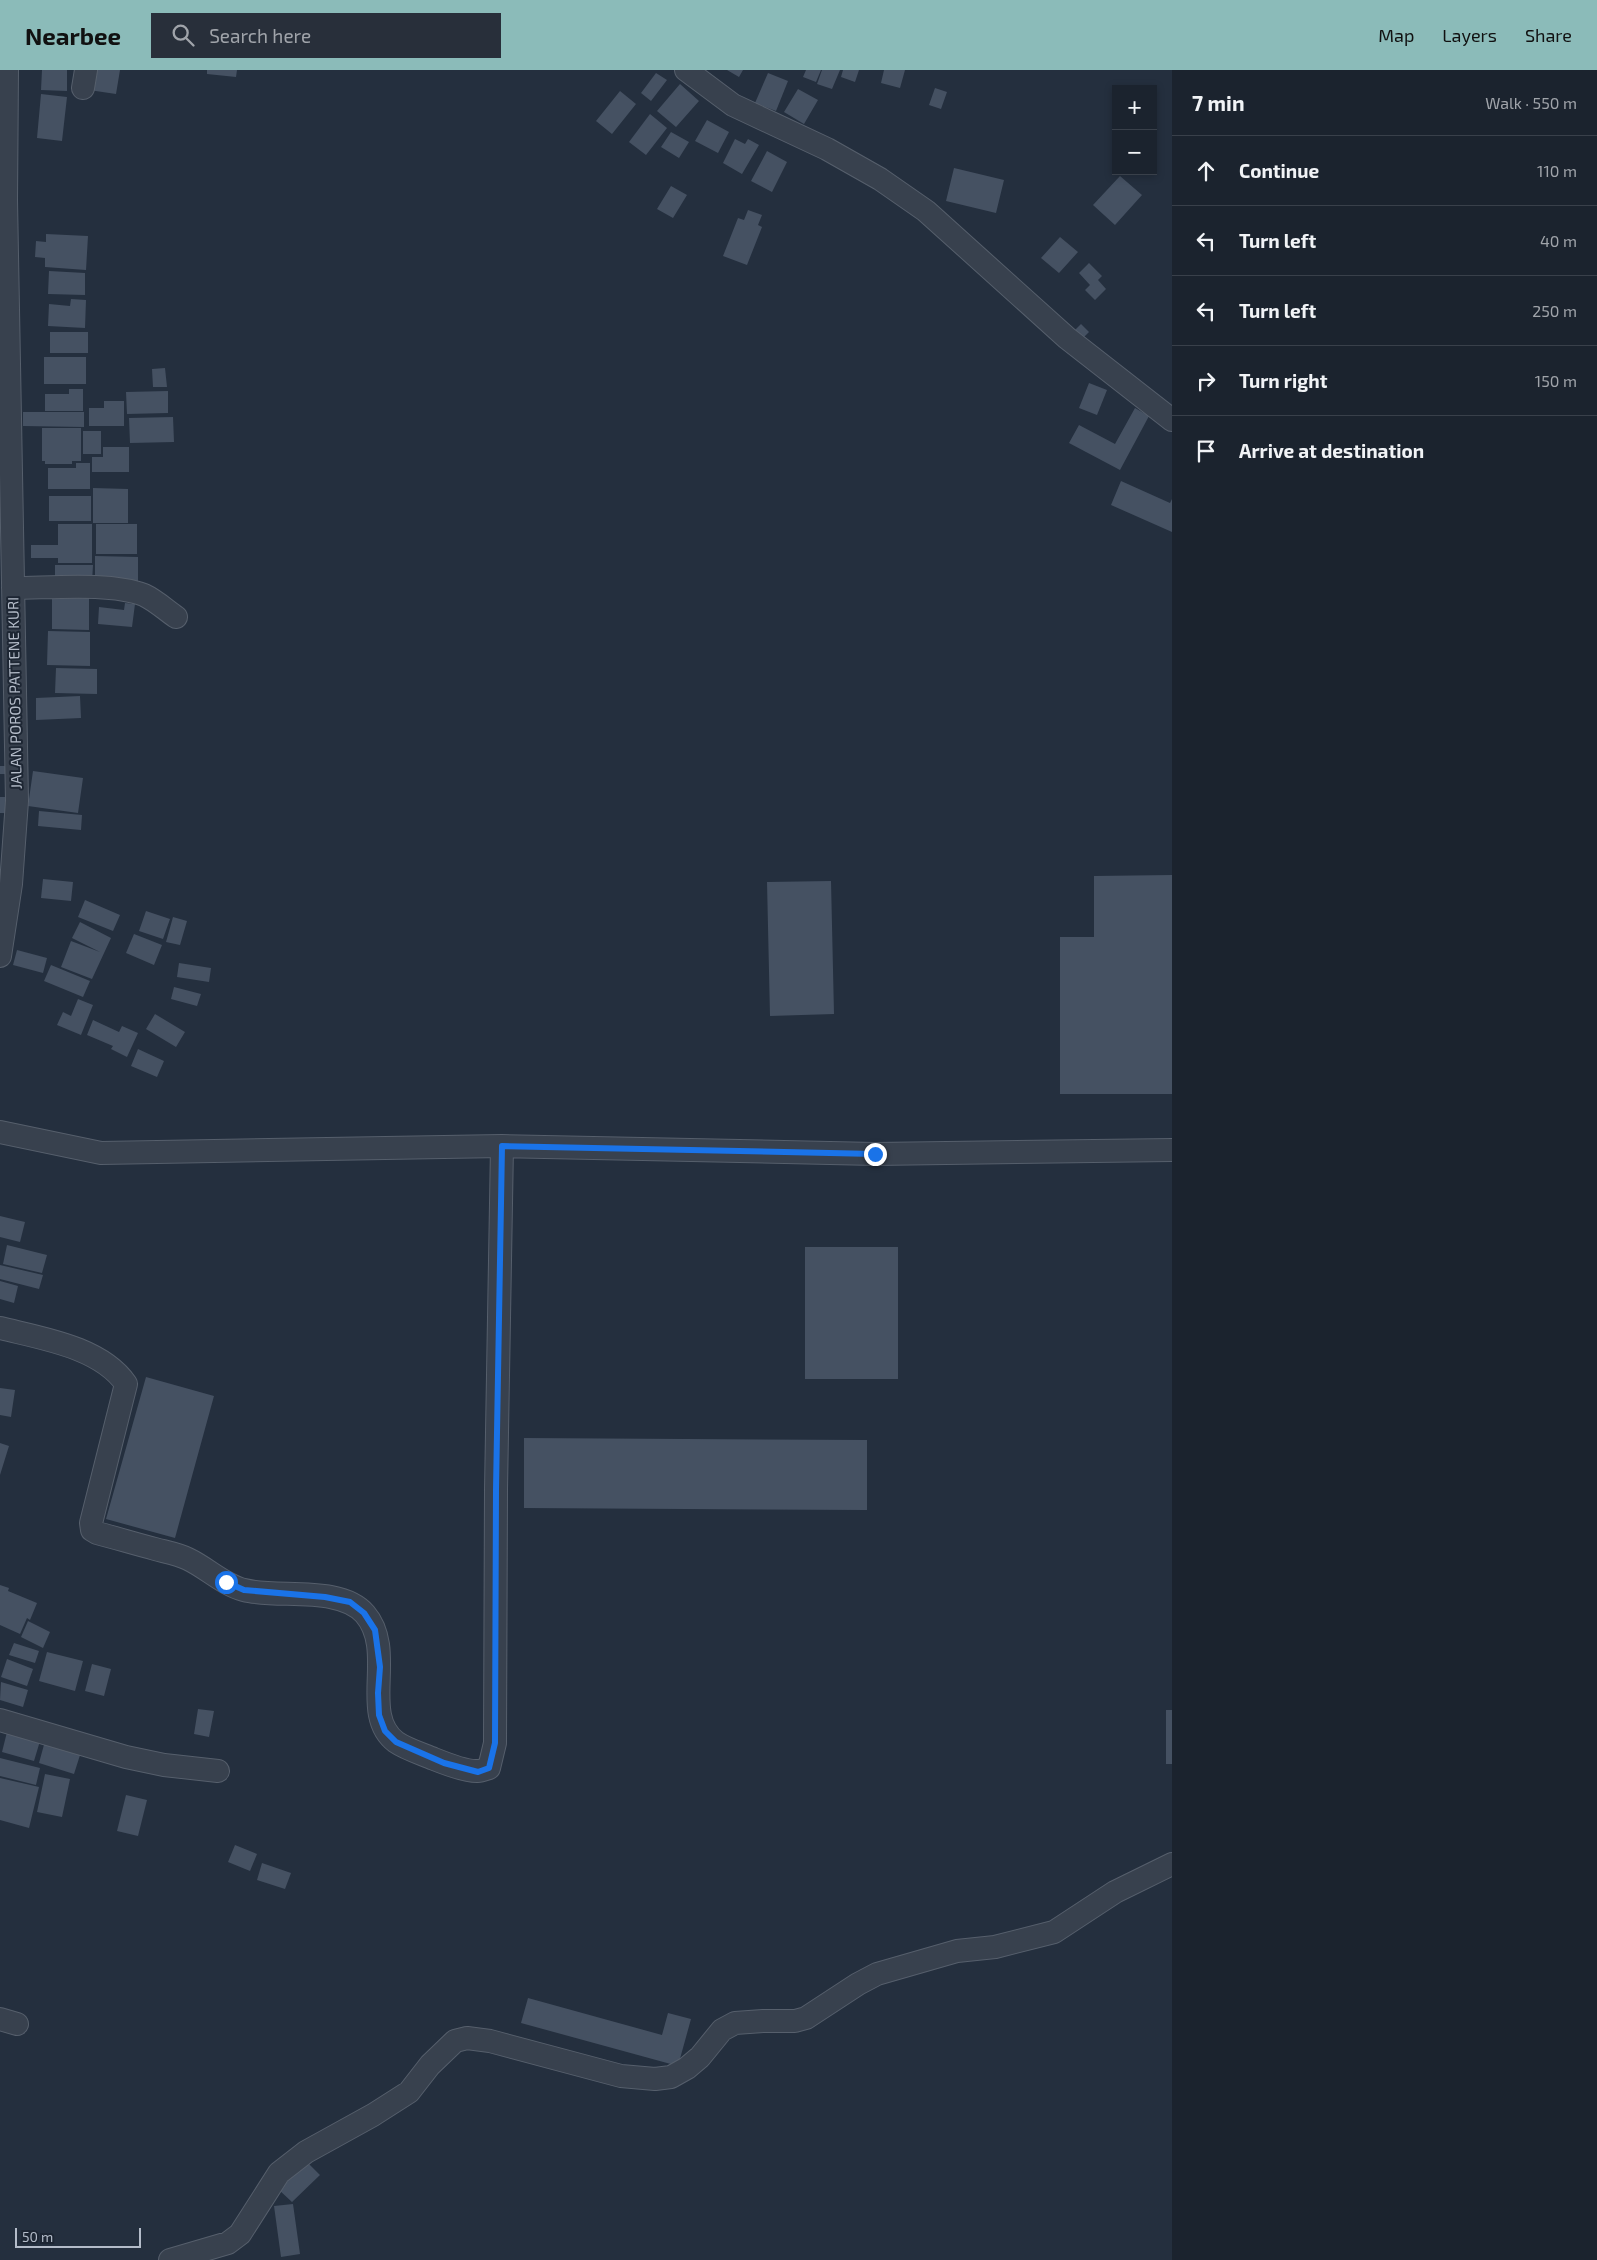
<!DOCTYPE html>
<meta charset="utf-8">
<style>
:root{--surface:#1b232e;--page:#282f3a;--text:#f1f3f6;--muted:#a0a4aa;--line:#39404a;--accent:#8bbbb9}
body{margin:0;font-family:"Exo 2",sans-serif;background:var(--page);color:var(--text)}
.controls{position:absolute;right:15px;top:15px;display:grid;overflow:hidden;border-radius:0px;box-shadow:0 2px 8px #0003}
.controls button{width:45px;height:45px;display:grid;place-items:center;padding:0;border:0;border-bottom:1px solid var(--line);background:var(--surface);color:var(--text);font:25px sans-serif}
.scale{position:absolute;left:15px;bottom:12px;width:126px;box-sizing:border-box;padding-left:5px;border:2px solid #b4bcc9;border-top:0;font-size:14px;line-height:18px;white-space:nowrap;color:#b4bcc9;-webkit-text-stroke:4px #1d2633;paint-order:stroke}
.stop{position:absolute;width:15px;height:15px;margin:-11px;border:4px solid #1a73e8;border-radius:50%;background:#fff}
.stop.end{background:#1a73e8;border-color:#fff;box-shadow:0 1px 5px #0008}
.list{margin:0;padding:0;list-style:none}
h2{display:flex;justify-content:space-between;align-items:center;height:65px;margin:0;padding:0 20px;font-size:21px}
h2 small{font-size:16px;font-weight:400;color:var(--muted)}
.list li{display:grid;grid-template-columns:32px 1fr auto;gap:15px;align-items:center;box-sizing:border-box;height:70px;padding:0 20px;border-top:1px solid var(--line)}
.list b{display:block;font-size:19px;white-space:nowrap}
.list em{font-size:16px;font-style:normal;color:var(--muted)}
.icon{flex:none;width:28px;height:28px;fill:none;stroke:currentColor;stroke-width:2;stroke-linecap:round;stroke-linejoin:round}
.map{position:relative;flex:none;width:1172px;height:2190px;overflow:hidden}
header{display:flex;align-items:center;gap:30px;box-sizing:border-box;height:70px;padding:0 25px;background:var(--accent);color:#111}
header strong{font-size:24px}
nav{display:flex;gap:28px;margin-inline-start:auto;font-size:18px}
.search{width:350px;height:45px;background:var(--page);display:flex;align-items:center;gap:12px;box-sizing:border-box;padding:0 18px;border-radius:0px;color:var(--muted);font-size:19px}
main{display:flex}
aside{flex:1;background:var(--surface)}
.map>svg:first-child{display:block}
.building{fill:#455162}
.lines{fill:none;stroke-linecap:round;stroke-linejoin:round}
.minor-casing{stroke:#565f6c;stroke-width:24}
.minor{stroke:#38414e;stroke-width:22}
.route{stroke:#1a73e8;stroke-width:6}
.labels{text-anchor:middle;stroke-width:4;stroke-linejoin:round;paint-order:stroke}
.street-label{font-size:15px;fill:#b4bcc9;stroke:#1d2633}
</style>
<header>
<strong>Nearbee</strong>
<div class="search"><svg class="icon" aria-label="search" viewBox="0 0 24 24"><circle cx="10" cy="10" r="6"/><path d="M15 15l6 6"/></svg>Search here</div>
<nav><a>Map</a><a>Layers</a><a>Share</a></nav>
</header>
<main>
<div class="map">
<svg width="1172" height="2190" viewBox="0 0 1172 2190">
<rect width="100%" height="100%" fill="#242f3e"/>
<path class="building" d="M42 0H67V21L41 20Z
M92 0H120L116 24 89 20Z
M207 0H237L236 7 207 4Z
M727 0H743L739 7Z
M806 0H821L816 12 803 7Z
M822 0H840L832 19 817 14Z
M843 0H859L855 12 841 7Z
M884 0H905L900 18 881 13Z
M656 3 667 10 651 31 641 23Z
M768 3 788 11 776 41 755 33Z
M680 14 699 31 676 57 657 41Z
M935 18 947 22 941 39 929 35Z
M798 19 818 30 804 54 784 42Z
M620 21 636 34 612 64 596 51Z
M41 24 67 27 62 71 37 68Z
M650 44 667 58 646 85 629 72Z
M707 50 729 62 718 83 695 71Z
M671 62 689 72 679 88 661 77Z
M735 69 745 74 748 69 759 75 742 104 723 93Z
M767 81 787 92 772 122 751 111Z
M954 98 1004 110 996 143 946 131Z
M1120 106 1142 125 1115 155 1093 135Z
M671 116 687 125 673 148 657 139Z
M748 140 762 145 758 155 762 157 747 195 723 186 738 148 744 150Z
M46 164 88 166 86 200 45 197V188L35 187 36 171 46 172Z
M1060 167 1078 182 1059 203 1041 188Z
M1089 193 1102 206 1098 210 1106 219 1095 230 1085 220 1090 215 1079 203Z
M49 201 85 203V225L48 224Z
M71 229 86 230 85 258 48 256 49 234 70 236Z
M1081 254 1089 262 1081 270 1073 262Z
M50 262H88V283H50Z
M44 287H86V314H44Z
M165 298 167 317H153L152 299Z
M1089 313 1107 320 1097 345 1079 338Z
M69 319H83V341H45V324H69Z
M168 321V343L127 344 126 322Z
M104 331H124V356H89V338H104Z
M1135 338 1149 346 1120 400 1069 373 1079 355 1115 374Z
M23 342H84V357L23 356Z
M173 347 174 372 130 373 129 348Z
M42 358H81V391H72V394H45V391H42Z
M83 361H101V384H83Z
M103 377H129V402H92V387H103Z
M76 393H90V419H48V398H76Z
M1121 411 1170 433 1172 429V462L1111 435Z
M93 418 128 419V453H93Z
M49 426H91V451H49Z
M58 454H92V493H58V488H31V475H58Z
M96 454H137V484H96Z
M95 486 138 487V514L95 513Z
M55 495H93L92 512 55 511Z
M52 525 89 526V560L52 559Z
M125 533 135 534 132 557 98 554 99 537 124 540Z
M48 561 90 562V596L47 595Z
M56 598 97 599V624L55 623Z
M80 626 81 648 36 650V628Z
M0 696H6V704H0Z
M33 701 83 708 78 743 28 736Z
M0 727H6L5 743H0Z
M39 741 82 745 81 760 38 756Z
M1172 805V1024H1060V867H1094V806Z
M43 809 73 812 71 831 41 828Z
M831 811 834 944 770 946 767 812Z
M85 830 120 845 113 861 78 847Z
M146 841 170 849 163 869 139 861Z
M173 847 187 851 180 875 166 872Z
M80 852 111 868 92 909 61 897 71 871 100 882 72 868Z
M134 864 162 875 154 895 126 883Z
M17 880 47 888 43 903 13 895Z
M179 893 211 898 209 912 177 907Z
M51 895 90 911 83 927 44 911Z
M174 917 201 924 197 936 171 929Z
M78 929 93 935 81 965 57 955 63 942 71 946Z
M155 944 185 962 176 977 146 959Z
M93 950 119 962 122 956 138 963 127 987 111 979 113 976 87 965Z
M138 979 164 991 157 1007 131 996Z
M0 1146 25 1152 20 1172 0 1167Z
M7 1175 47 1185 42 1203 3 1194Z
M805 1177H898V1309H805Z
M0 1195 43 1205 39 1219 0 1209Z
M0 1211 18 1216 14 1233 0 1229Z
M146 1307 214 1326 175 1468 106 1449Z
M0 1318 15 1320 11 1347 0 1345Z
M524 1368 867 1370V1440L524 1438Z
M0 1373 9 1376 0 1405Z
M0 1515 9 1518 8 1521 37 1533 30 1550 27 1548 20 1564 0 1555Z
M28 1551 50 1562 43 1578 21 1567Z
M14 1573 39 1581 35 1593 9 1585Z
M47 1582 83 1591 75 1621 39 1611Z
M7 1589 33 1599 27 1616 1 1607Z
M92 1594 111 1599 104 1626 85 1621Z
M1 1612 28 1620 23 1637 0 1630Z
M198 1639 214 1641 209 1667 194 1664Z
M1166 1640H1172V1694H1166Z
M7 1662 40 1671 34 1691 2 1682Z
M45 1671 81 1682 74 1704 39 1693Z
M0 1688 40 1698 36 1715 0 1706Z
M45 1704 70 1709 62 1747 37 1742Z
M0 1708 39 1717 29 1758 0 1750Z
M126 1725 147 1730 138 1766 117 1761Z
M235 1775 257 1784 250 1801 228 1792Z
M262 1793 291 1803 285 1819 257 1810Z
M528 1928 662 1965 668 1943 691 1949 678 1996 521 1953Z
M306 2091 320 2105 292 2132 278 2119Z
M293 2134 300 2184 281 2187 274 2136Z"/>
<g class="lines">
<defs>
<path id="minor" d="M686 0 733 35 827 79 880 109 926 141 1067 268 1172 350
M83 18 86 0
M13 518C50 518 110 512 144 525 155 530 166 540 176 547
M0 886 11 814 17 731 6 130 7 0
M0 1062 101 1083 502 1076 875 1084 1172 1080
M0 1258C40 1268 101 1277 126 1314L91 1453 92 1460 97 1463C116 1468 136 1474 155 1479 166 1482 178 1484 188 1489 207 1498 224 1515 244 1520 278 1529 340 1515 365 1544 397 1581 359 1644 396 1672 406 1679 422 1684 434 1689 444 1693 467 1702 478 1701 481 1701 486 1699 489 1698L495 1673 496 1420 502 1076
M0 1650 126 1687 164 1695 218 1701
M0 1949 17 1954
M170 2190 228 2173 240 2164 279 2103 306 2082 373 2045 409 2022 430 1995 455 1971 467 1968 490 1971 621 2006 655 2009 671 2007 687 1998 700 1987 722 1960 735 1953 763 1951H795L806 1948 858 1914 877 1904 957 1881 995 1877 1054 1862 1115 1822 1172 1794"/>
</defs>
<use href="#minor" class="minor-casing"/>
<use href="#minor" class="minor"/>
</g>
<g class="lines">
<path class="route" d="M226 1512 244 1520 325 1527 350 1532 364 1543 375 1560 380 1597 378 1623 379 1645 385 1661 396 1672 444 1693 478 1702 489 1698 495 1673 496 1420 502 1076 875 1084"/>
</g>
<g class="labels">
<g class="street-label">
<text transform="translate(15 623) rotate(-91)" y="5">JALAN POROS PATTENE KURI</text>
</g>
</g>
</svg>
<div class="controls">
<button>+</button>
<button>−</button>
</div>
<div class="scale">50 m</div>
<div class="stop" style="left:226px;top:1512px"></div>
<div class="stop end" style="left:875px;top:1084px"></div>
</div>
<aside>
<h2>7 min<small>Walk · 550 m</small></h2>
<ul class="list">
<li><svg class="icon" aria-label="ahead" viewBox="0 0 24 24"><path d="M12 20V5M6 11l6-6 6 6"/></svg><div><b>Continue</b></div><em>110 m</em></li>
<li><svg class="icon" aria-label="left" viewBox="0 0 24 24"><path d="M17 20v-9H6M10 6l-5 5 5 5"/></svg><div><b>Turn left</b></div><em>40 m</em></li>
<li><svg class="icon" aria-label="left" viewBox="0 0 24 24"><path d="M17 20v-9H6M10 6l-5 5 5 5"/></svg><div><b>Turn left</b></div><em>250 m</em></li>
<li><svg class="icon" aria-label="right" viewBox="0 0 24 24"><path d="M7 20v-9h11M14 6l5 5-5 5"/></svg><div><b>Turn right</b></div><em>150 m</em></li>
<li><svg class="icon" aria-label="arrive" viewBox="0 0 24 24"><path d="M6 21V4h12l-3 4 3 4H6"/></svg><div><b>Arrive at destination</b></div></li>
</ul>
</aside>
</main>
